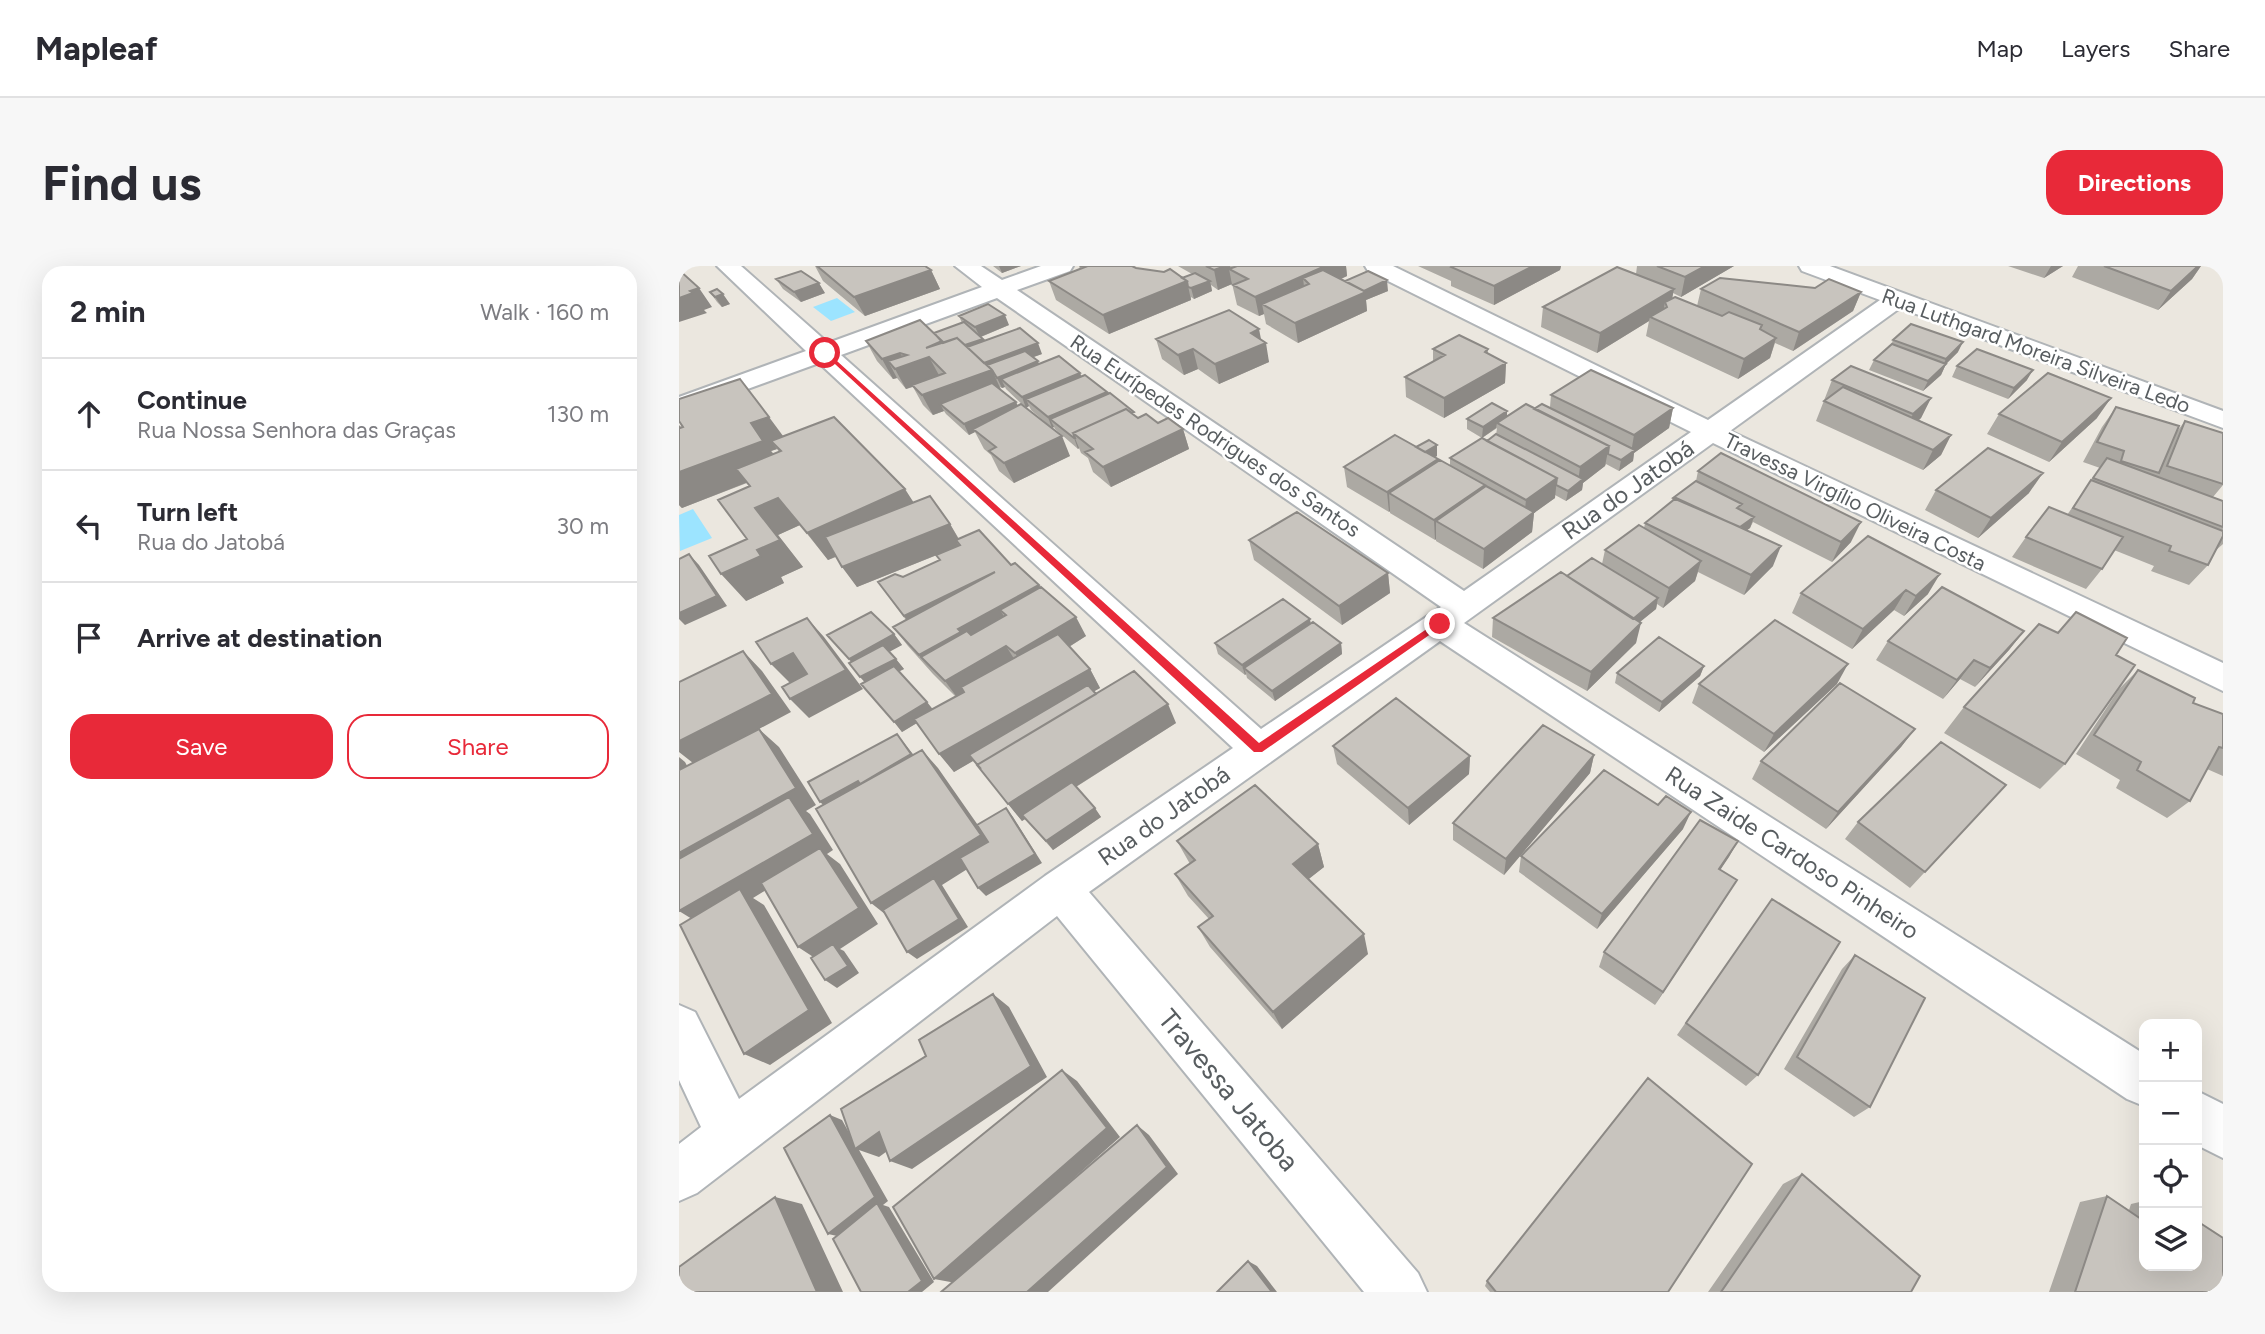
<!DOCTYPE html>
<meta charset="utf-8">
<style>
:root{--surface:#fff;--page:#f7f7f7;--text:#2b2b33;--muted:#7c7c81;--line:#e1e1e2;--accent:#e82939}
body{margin:0;font-family:Figtree,sans-serif;background:var(--page);color:var(--text)}
.controls{position:absolute;right:21px;bottom:21px;display:grid;overflow:hidden;border-radius:14px;box-shadow:0 7px 28px #0002}
.controls button{width:63px;height:63px;display:grid;place-items:center;padding:0;border:0;border-bottom:2px solid var(--line);background:var(--surface);color:var(--text);font:35px sans-serif}
.stop{position:absolute;width:21px;height:21px;margin:-16px;border:5px solid #e82939;border-radius:50%;background:#fff}
.stop.end{background:#e82939;border-color:#fff;box-shadow:0 2px 7px #0008}
.list{margin:0;padding:0;list-style:none}
h2{display:flex;justify-content:space-between;align-items:center;height:91px;margin:0;padding:0 28px;font-size:30px}
h2 small{font-size:23px;font-weight:400;color:var(--muted)}
.list li{display:grid;grid-template-columns:46px 1fr auto;gap:21px;align-items:center;box-sizing:border-box;height:112px;padding:0 28px;border-top:2px solid var(--line)}
.list b{display:block;font-size:26px;white-space:nowrap}
.list p{margin:0;font-size:23px;white-space:nowrap;color:var(--muted)}
.list em{font-size:23px;font-style:normal;color:var(--muted)}
.actions{display:flex;gap:14px;padding:21px 28px}
.actions a{flex:1;padding:16px 0;border:2px solid var(--accent);border-radius:21px;text-align:center;font-size:24px;color:var(--accent)}
.actions .main{background:var(--accent);color:#fff}
.icon{flex:none;width:38px;height:38px;fill:none;stroke:currentColor;stroke-width:2;stroke-linecap:round;stroke-linejoin:round}
.map{position:relative;flex:none;width:1544px;height:1026px;overflow:hidden;border-radius:21px}
header{display:flex;align-items:center;gap:42px;box-sizing:border-box;height:98px;padding:0 35px;background:var(--surface);border-bottom:2px solid var(--line)}
header strong{font-size:33px}
nav{display:flex;gap:38px;margin-inline-start:auto;font-size:24px}
.intro{display:flex;align-items:center;justify-content:space-between;box-sizing:border-box;height:168px;padding:0 42px}
h1{margin:0;font-size:49px}
.button{padding:18px 32px;border-radius:21px;background:var(--accent);color:#fff;font-size:24px;font-weight:700}
main{display:flex;gap:42px;padding:0 42px}
aside{flex:1;background:var(--surface);border-radius:21px;box-shadow:0 7px 28px #0002}
.map>svg:first-child{display:block}
.water{fill:#9ce4ff}
.lines{fill:none;stroke-linecap:round;stroke-linejoin:round}
.minor-casing{stroke:#b0b4b7;stroke-width:4}
.minor{fill:#fff;fill-rule:evenodd}
.wall{fill:#aca9a3;fill-rule:evenodd}
.shaded-wall{fill:#8c8985}
.building{fill:#c8c4be;stroke:#8c8985;stroke-width:2}
.route{fill:#e82939}
.labels{text-anchor:middle;stroke-width:5;stroke-linejoin:round;paint-order:stroke}
.far-street-label{font-size:21px;fill:#585d60;stroke:#fff}
.street-label{font-size:24px;fill:#585d60;stroke:#fff}
.near-street-label{font-size:28px;fill:#585d60;stroke:#fff}
</style>
<header>
<strong>Mapleaf</strong>
<nav><a>Map</a><a>Layers</a><a>Share</a></nav>
</header>
<div class="intro"><h1>Find us</h1><a class="button">Directions</a></div>
<main>
<aside>
<h2>2 min<small>Walk · 160 m</small></h2>
<ul class="list">
<li><svg class="icon" aria-label="ahead" viewBox="0 0 24 24"><path d="M12 20V5M6 11l6-6 6 6"/></svg><div><b>Continue</b><p>Rua Nossa Senhora das Graças</p></div><em>130 m</em></li>
<li><svg class="icon" aria-label="left" viewBox="0 0 24 24"><path d="M17 20v-9H6M10 6l-5 5 5 5"/></svg><div><b>Turn left</b><p>Rua do Jatobá</p></div><em>30 m</em></li>
<li><svg class="icon" aria-label="arrive" viewBox="0 0 24 24"><path d="M6 21V4h12l-3 4 3 4H6"/></svg><div><b>Arrive at destination</b></div></li>
</ul>
<div class="actions"><a class="main">Save</a><a>Share</a></div>
</aside>
<div class="map">
<svg width="1544" height="1026" viewBox="0 0 1544 1026">
<rect width="100%" height="100%" fill="#ebe7df"/>
<path class="water" d="M158 32 176 46 152 55 134 41Z
M14 243 33 272 1 285 0 249Z"/>
<g class="lines">
<defs>
<path id="minor" d="M38 0H62L149 77 303 21 276 0H302L323 14 362 0H394L391 5 338 24 785 325 1012 166 689 5 686 0H714L1029 154 1201 34 1123 5 1120 0H1151L1544 145V162L1221 42 1051 165 1544 397V425L1034 177 785 357 1465 788V840L1448 833 761 375 410 626 739 1007 748 1026H685L378 650 18 927 0 935V878L22 861 0 814V739L16 746 60 833 366 610 554 482 140 97 0 148V131L127 85ZM318 32 762 341 582 463 162 89Z
M1518 825 1544 838V892L1518 879Z"/>
</defs>
<use href="#minor" class="minor-casing"/>
<use href="#minor" class="minor"/>
</g>
<path class="wall" d="M136 0H246L252 4 261 23 186 50 144 15Z
M314 0H342L323 7Z
M400 0 457 2 503 12 513 8 499 0H667L668 10 662 13 666 15 709 25 687 34 688 45 619 77 587 58 585 48 580 50 558 39 551 9 553 18 539 24 532 19 533 25 515 33 512 31V34L430 68 377 34 370 15 401 3Z
M739 0H882L881 4 815 39 772 20V15Z
M958 0H1055L1002 31 994 27 993 33 1018 40 1022 23 1182 26 1174 45 1114 85 1096 77 1091 92 1059 113 967 70 970 55 918 87 862 61 864 41 957 8Z
M1329 0H1384L1365 12Z
M1399 0H1522L1513 13 1479 44 1393 11Z
M97 13 146 27 122 36 104 23Z
M31 26 51 38 43 41 38 36Z
M280 50 330 59 302 71 305 75 363 88 354 91 360 98 401 107 403 111 428 126 429 128 459 152 504 163 510 183 432 221 414 206 409 192 402 187 400 182 399 183 376 163 375 161 373 162 352 144 350 140 347 142 327 123 326 121 323 122 321 121 322 124 337 136 339 140 391 190 335 217 320 205 312 189 305 183 296 166 290 169 267 148 265 145 254 149 244 139 234 121 227 123 218 112 214 113 198 95 187 75 255 67 283 57Z
M477 73H582L590 96 540 118 519 103 505 109 483 93Z
M1214 74 1279 86 1267 98 1262 109 1244 125 1190 104 1195 94 1212 79Z
M754 83H809V88L827 97 826 117 765 152 727 131 726 111 754 96Z
M1278 100 1348 114 1329 133 1273 111Z
M1153 114 1252 132 1242 152 1240 154 1272 169 1262 189 1244 204 1137 155Z
M872 129 994 142 990 162 955 187 954 195 940 205 927 198 926 200 904 217 903 224 887 235 876 229V232L855 247 853 266 804 303 757 275V273L756 274 711 247V245L710 246 668 221 665 201 737 181 758 179V190L756 191 759 195 771 200V192L808 175 817 169 818 162 803 172 788 163V153L828 145V150L855 143 871 141Z
M1437 141 1496 168 1506 155 1544 167V219L1534 231 1544 235V278L1536 285 1529 299 1510 319 1472 305 1475 300 1435 284 1423 303 1407 323 1333 291 1347 271 1388 249 1421 202 1404 196 1423 161Z
M1320 148 1418 152 1370 196 1308 168Z
M0 159 2 161 104 171 235 237 271 258 280 273 332 299 360 319 407 370 390 381 411 403 421 422 415 425 417 428 497 457 397 521 422 551 374 584 346 553 343 555 295 494 275 506 238 457 223 466 186 416 172 396 148 369 215 368 223 379 210 385 225 403 220 405 253 443 277 431 254 408 229 380 214 361 227 354 199 316 224 311 260 294 263 287 178 321 157 291 149 294 121 259 99 269 124 301 102 311 105 317 67 335 71 220 68 217 3 242 0 239ZM98 183 100 186 95 188 92 185Z
M1019 205 1172 276 1153 296 1074 256 1071 262 1068 264 1094 300 1065 329 1019 306 1016 315 984 342 978 338 977 343 960 356 957 377 908 425 813 371 814 352 888 310 923 298 926 284 965 262 966 257 993 235 994 232 1017 215Z
M1257 224 1350 227 1299 272 1246 244Z
M1189 270 1249 328 1225 350 1215 344 1173 383 1113 347 1122 327Z
M570 274 709 307 711 327 663 359 575 294Z
M632 358 662 377 663 388 596 435 568 412 567 408 566 409 539 388 536 377Z
M1345 365 1330 384 1296 421 1281 413 1264 433 1197 394 1209 375Z
M1379 367 1437 389 1386 498 1361 523 1265 467 1285 441Z
M1025 400 1021 410 980 446 936 417 938 407Z
M1459 404 1514 437 1544 448V510L1528 503 1511 535 1488 552 1437 522 1441 514 1397 488 1440 423Z
M1020 418H1158L1085 486 1013 437Z
M1236 463 1222 481 1147 563 1073 513 1082 495Z
M654 480 791 490 790 508 730 559 658 498Z
M915 489 911 507 825 609 774 574V557Z
M1327 519 1231 622 1166 573 1179 556Z
M1004 563 918 663 840 606 842 590Z
M498 575 639 578 645 601 629 613 689 688 603 763 531 681 519 661 530 653 509 630 496 608 511 598Z
M1059 575 1041 604 1058 614 976 739 920 701 925 686Z
M1093 633 1079 809 1067 820 998 769Z
M1176 689 1191 841 1175 851 1105 803 1163 703Z
M1123 908 1232 1026H1029L1104 918Z
M1428 930 1450 944 1452 938 1465 935V1000L1544 1026H1370L1401 936Z
M808 1015 989 1026H811L806 1020Z"/>
<path class="shaded-wall" d="M320 0H342L323 7Z
M541 0H551L552 4 550 3 553 18 539 24 535 4Z
M646 0H667L668 10 631 27 630 18 624 12 626 29 583 38 585 48 580 50 576 31Z
M854 0H882L881 4 815 39V20Z
M1026 0H1055L1002 31 1006 11Z
M1372 0H1384L1365 12Z
M1519 0H1522L1513 13 1479 44 1492 25Z
M252 4 261 23 186 50 175 31Z
M708 14 709 25 687 34 688 45 619 77 616 57Z
M508 15 512 34 430 68 424 49Z
M531 15 533 25 515 33 512 22Z
M140 17 146 27 122 36 115 26Z
M20 22 33 41 25 44 28 47 0 56V32L11 25Z
M995 23 991 43 988 41 986 36 984 47 971 51 970 55 918 87 921 67Z
M1182 26 1174 45 1114 85 1120 66Z
M44 28 51 38 43 41 36 31Z
M326 49 330 59 301 71 296 61Z
M580 63 583 78 587 77 590 96 540 118 536 98 572 67Z
M1097 72 1091 92 1059 113 1065 93Z
M304 73 309 83 280 82Z
M1284 76 1279 86 1262 103 1267 93Z
M359 77 363 88 314 106 322 124 261 138 265 145 254 149 243 129 304 97Z
M514 83 519 103 505 109 499 89Z
M221 87 228 99 250 91 261 111 227 123 216 103 209 95 218 112 214 113 203 93Z
M359 95 363 106 322 113 326 121 323 122 318 112Z
M827 97 826 117 765 152V132Z
M1267 98 1262 109 1244 125 1249 115Z
M1354 104 1348 114 1329 133 1335 122Z
M401 107 405 118 347 133 350 140 347 142 343 131Z
M428 126 432 137 371 153 375 161 373 162 369 151Z
M1252 132 1242 152 1224 168 1234 148Z
M1432 132 1418 152 1370 196 1383 176Z
M337 136 342 147 294 163 296 166 290 169 285 158Z
M994 142 990 162 955 187 954 195 940 205 942 194 952 187 955 169Z
M828 145V155L818 157 817 162 803 172 804 161Z
M90 151 110 178 92 175 98 183 92 185 105 202 3 242 0 239V206L72 157Z
M504 163 510 183 432 221 424 201Z
M1272 169 1262 189 1244 204 1254 184Z
M383 170 391 190 335 217 325 197Z
M395 172H396L400 182 399 183Z
M758 179V190L745 197V186Z
M930 180 926 200 904 217 903 224 887 235 889 225 899 217 901 201Z
M759 193 760 213 710 227 711 245 710 246 708 226Z
M1364 207 1350 227 1299 272 1312 252Z
M878 212 876 232 855 247 853 266 804 303 805 283 845 253 847 234Z
M806 219 805 239 757 255V273L756 274 755 254Z
M226 223 244 251 149 294 128 267Z
M99 232 121 259 99 269 124 301 102 311 105 317 67 335 42 308 78 284 76 242Z
M1075 251 1071 262 1050 277 1054 266Z
M1182 256 1172 276 1153 296 1162 276Z
M271 258 283 279 277 274 280 280 178 321 163 301Z
M1102 280 1094 300 1065 329 1072 309Z
M10 288 20 299 48 340 6 359 0 353V347Z
M1022 295 1016 315 984 342 990 322Z
M316 306 239 370 225 350Z
M709 307 711 327 663 359 660 340Z
M1261 308 1249 328 1225 350 1237 330Z
M360 319 370 339 327 349 321 344 331 360 242 391 255 408 240 389 279 363Z
M1227 324 1215 344 1173 383 1184 363Z
M979 332 977 343 950 365 952 354Z
M397 351 407 370 348 407 336 387Z
M128 352 145 371 184 423 130 452 111 433 167 404Z
M631 353 633 364 565 402 567 408 566 409 563 399Z
M962 357 957 377 908 425 912 406Z
M1345 365 1330 384 1296 421 1311 402Z
M215 368 223 379 179 403 170 393Z
M662 377 663 388 596 435 593 425Z
M327 380 339 399 280 434 266 415Z
M64 385 83 405 112 446 80 463 100 481 137 539 127 545 131 548 154 584 148 588 161 598 199 658 161 683 165 685 180 707 158 722 146 714 142 696 119 681 145 589 74 632 85 639 153 757 91 799 65 788 26 661 0 645V587L14 497 0 486V475Z
M114 387 132 407 111 417 92 398Z
M217 393 225 403 190 421 181 411Z
M1295 394 1281 413 1264 433 1278 414Z
M1169 398 1158 418 1085 486 1095 468Z
M1025 400 1021 410 980 446 983 436Z
M411 403 421 422 275 506 260 488Z
M248 436 256 446 223 466 215 456Z
M489 438 497 457 343 555 329 538Z
M1236 463 1222 481 1147 563 1159 546Z
M218 468 241 497 210 515 203 504Z
M243 484 259 502 317 585 263 619 289 661 238 693 228 686 211 652 192 637Z
M915 489 911 507 825 609 827 593Z
M791 490 790 508 730 559 729 542Z
M0 491 6 496 14 511 0 518Z
M179 515 189 524 151 545 141 536Z
M327 542 334 551 363 597 307 630 299 622Z
M416 542 422 551 374 584 367 575Z
M1012 546 1004 563 918 663 923 648Z
M1059 575 1050 591 1031 619 1040 603Z
M639 578 645 601 621 620 614 598Z
M1058 614 1048 630 976 739 984 726Z
M685 668 689 688 603 763 594 746Z
M314 728 330 741 368 811 233 903 211 895Z
M383 804 398 815 441 871 277 1017 255 1013Z
M151 849 163 854 178 881 200 866 222 875 200 891 180 884 209 935 204 939 210 941 255 1016 243 1026H229L163 971 149 968Z
M458 859 470 869 499 908 369 1026H348Z
M96 931 123 938 164 1026H138Z
M569 995 578 1000 598 1026H593Z"/>
<path class="building" d="M138 0H246L252 4 175 31Z
M401 0H453L457 2 485 6 491 3 508 15 424 49 370 15 406 1Z
M527 0H546L535 4Z
M558 0H646L576 31 554 19 569 13 550 3Z
M773 0H854L815 20 772 1Z
M978 0H1026L1006 11Z
M1425 0H1519L1492 25Z
M938 1 995 23 921 67 864 41Z
M0 4 20 22 11 25 14 27 0 32Z
M644 4 687 26 616 57 583 38 630 18 624 12Z
M122 5 140 17 115 26 97 13Z
M689 5 708 14 685 25 666 15Z
M516 7 531 15 512 22 509 21 508 15 503 12Z
M1041 12 1136 22 1150 13 1182 26 1120 66 1022 23Z
M38 23 44 28 36 31 31 26Z
M996 31 1043 50 1050 46 1083 59 1081 63 1097 72 1065 93 971 51 988 41 986 36Z
M309 38 326 49 296 61 280 50Z
M550 44 580 63 572 67 587 77 536 98 514 83 499 89 477 73Z
M241 54 263 75 247 82 278 72 313 104 243 129 233 119 266 107 250 91 216 103 209 95 228 89 221 87 203 93 187 75Z
M285 56 304 73 286 79 278 72 264 77 255 67Z
M1232 58 1284 76 1267 93 1214 74Z
M341 62 359 77 305 97 288 81Z
M780 69 809 83 806 86 827 97 765 132 726 111 766 89 754 83Z
M1213 78 1267 98 1249 115 1195 94Z
M1298 83 1354 104 1335 122 1278 100Z
M346 85 359 95 318 112 313 104 308 99Z
M380 90 401 107 343 131 322 113Z
M1172 100 1252 132 1234 148 1153 114Z
M912 104 994 142 955 169 872 129Z
M1369 107 1432 132 1383 176 1320 148Z
M406 109 428 126 369 151 347 133Z
M61 113 90 151 72 157 84 175 0 206V161L1 162 4 161 0 155V133Z
M313 117 337 136 285 158 261 138Z
M1164 121 1272 169 1254 184 1145 135Z
M431 127 455 146 453 147 447 143 394 167 396 172H395L371 153Z
M813 137 828 145 804 161 788 153Z
M342 138 383 170 325 197 310 185 317 181 294 163Z
M847 138 930 180 901 201 818 157Z
M863 138 956 184 942 194 929 188 930 180 855 143Z
M1437 141 1500 160 1480 207 1442 195 1445 185 1418 176Z
M447 143 459 152 467 148 479 157 489 152 504 163 424 201 406 186 414 183 394 167Z
M155 151 226 223 128 267 99 232 76 242 101 274 78 284 82 290 42 308 30 290 68 273 39 234 71 220 57 203 102 185 92 175Z
M1506 155 1544 167V218L1488 200Z
M817 168 904 213 889 225 877 219 878 212 808 175Z
M716 169 759 193 708 226 665 201Z
M803 172 878 212 847 234 771 192Z
M750 174 758 179 746 186 737 181Z
M1309 182 1364 207 1312 252 1257 224Z
M1042 187 1182 256 1162 276 1019 205Z
M1428 192 1544 235V261L1414 212Z
M761 194 806 219 755 254 710 227Z
M1412 214 1544 265V270L1529 299 1490 285 1492 280 1394 242Z
M1017 215 1063 238 1058 242 1075 251 1061 261 994 232Z
M807 220 855 246 805 283 757 255Z
M251 230 271 258 163 301 146 271Z
M997 232 1102 280 1072 309 966 257Z
M1370 241 1444 271 1423 303 1347 271Z
M618 246 709 307 660 340 570 274Z
M960 259 1022 295 990 322 926 284Z
M300 264 332 299 336 297 360 319 279 363 282 366 240 389 214 361 316 306 225 350 199 316 216 308 224 311 261 294 257 289 281 279 277 274Z
M1189 270 1261 308 1237 330 1227 324 1184 363 1122 327Z
M10 288 38 330 0 347V293Z
M913 292 979 332 954 353 888 310Z
M882 306 962 357 912 406 814 352Z
M362 321 397 351 336 387 327 380 266 415 242 391 288 365 292 369 327 349 321 344Z
M1263 321 1345 365 1311 402 1295 394 1278 414 1209 375Z
M604 333 631 353 563 399 536 377Z
M192 346 215 368 170 393 148 369Z
M1397 346 1448 372 1437 389 1456 399 1386 498 1285 441 1360 358 1379 367Z
M128 352 167 404 111 433 103 421 128 408 114 387 92 398 77 376Z
M1096 354 1169 398 1095 468 1020 418Z
M634 356 662 377 593 425 565 402Z
M379 368 411 403 260 488 235 453 285 426 282 421Z
M980 371 1025 400 983 436 938 407Z
M204 379 217 393 181 411 170 397Z
M64 385 93 428 0 475V416Z
M215 400 248 436 215 456 182 418Z
M1459 404 1516 432 1514 437 1544 448V482L1540 481 1511 535 1458 504 1462 496 1415 469Z
M455 405 489 438 329 538 298 499Z
M1161 417 1236 463 1159 546 1082 495Z
M409 419 417 428 298 499 302 503 290 489Z
M717 432 791 490 729 542 654 480Z
M864 459 915 489 827 593 774 557Z
M80 463 117 522 0 587V504Z
M218 468 232 488 181 518 179 515 141 536 129 516Z
M1262 476 1327 519 1246 606 1179 556Z
M243 484 302 569 192 637 137 543Z
M925 504 979 539 987 530 1012 546 923 648 842 590Z
M393 516 416 542 367 575 343 549Z
M576 519 639 578 614 598 685 668 594 746 519 661 534 650 496 608 516 594 498 575Z
M110 531 134 568 0 645V593Z
M327 542 356 588 299 622 281 592 309 576 298 559Z
M1021 554 1059 575 1040 603 1058 614 984 726 925 686Z
M141 582 180 642 119 681 82 617Z
M255 612 280 653 228 686 204 644Z
M61 623 130 744 65 788 1 659Z
M1093 633 1161 676 1079 809 1007 757Z
M154 678 169 700 146 714 132 692Z
M1176 689 1246 732 1191 841 1118 791Z
M314 728 352 800 211 895 200 866 176 883 162 843 247 790 240 774Z
M383 804 428 862 255 1013 214 941Z
M969 812 1073 898 989 1026H817L808 1015Z
M151 849 196 931 149 968 105 882Z
M458 859 488 901 348 1026H262Z
M1123 908 1241 1010 1232 1026H1042Z
M1428 930 1465 955V1000H1518V955L1544 972V1026H1396Z
M96 931 138 1026H0V1001Z
M198 937 243 1015 229 1026H182L154 973Z
M569 995 593 1026H538Z"/>
<path class="route" d="M143 86H148L580 477 758 356 766 358 583 486H575Z"/>
<g class="labels">
<g class="far-street-label">
<text transform="translate(1357 85) rotate(20)" y="7">Rua Luthgard Moreira Silveira Ledo</text>
<text transform="translate(536 170) rotate(34)" y="7">Rua Eurípedes Rodrigues dos Santos</text>
<text transform="translate(1176 236) rotate(26)" y="7">Travessa Virgílio Oliveira Costa</text>
</g>
<g class="street-label">
<text transform="translate(949 224) rotate(-35)" y="8">Rua do Jatobá</text>
<text transform="translate(485 550) rotate(-35)" y="8">Rua do Jatobá</text>
<text transform="translate(1113 587) rotate(33)" y="8">Rua Zaide Cardoso Pinheiro</text>
</g>
<g class="near-street-label">
<text transform="translate(550 824) rotate(50)" y="10">Travessa Jatoba</text>
</g>
</g>
</svg>
<div class="controls">
<button>+</button>
<button>−</button>
<button><svg class="icon" aria-label="locate" viewBox="0 0 24 24"><circle cx="12" cy="12" r="6"/><path d="M12 2v4M12 18v4M2 12h4M18 12h4"/></svg></button>
<button><svg class="icon" aria-label="layers" viewBox="0 0 24 24"><path d="M12 4l9 5-9 5-9-5zM3 14l9 5 9-5"/></svg></button>
</div>
<div class="stop" style="left:146px;top:87px"></div>
<div class="stop end" style="left:761px;top:358px"></div>
</div>
</main>
